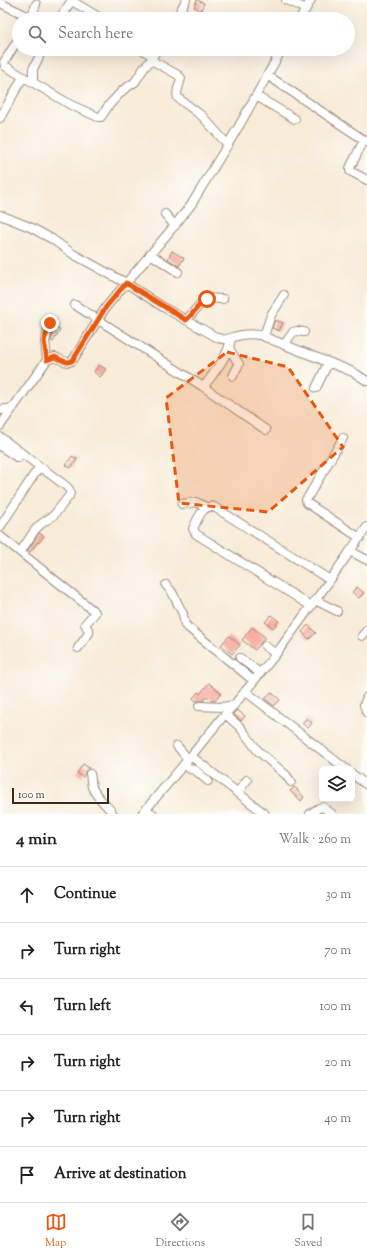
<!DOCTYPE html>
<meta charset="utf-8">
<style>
:root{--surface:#fff;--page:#f2f2f2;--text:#222;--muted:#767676;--line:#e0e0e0;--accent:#ea580c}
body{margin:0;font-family:"Sorts Mill Goudy",serif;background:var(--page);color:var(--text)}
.controls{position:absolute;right:12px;bottom:12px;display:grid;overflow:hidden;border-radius:6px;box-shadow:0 4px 16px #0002}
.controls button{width:36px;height:36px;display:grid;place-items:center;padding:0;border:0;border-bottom:1px solid var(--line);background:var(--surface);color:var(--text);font:20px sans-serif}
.scale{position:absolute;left:12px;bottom:10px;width:97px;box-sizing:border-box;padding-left:4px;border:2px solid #3b2a1e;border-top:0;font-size:11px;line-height:14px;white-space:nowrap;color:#3b2a1e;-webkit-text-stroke:3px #fdfcf7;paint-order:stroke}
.stop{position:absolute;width:12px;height:12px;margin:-9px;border:3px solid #ea580c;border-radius:50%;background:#fff}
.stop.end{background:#ea580c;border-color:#fff;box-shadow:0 1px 4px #0008}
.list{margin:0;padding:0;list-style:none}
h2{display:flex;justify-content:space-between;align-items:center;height:52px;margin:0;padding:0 16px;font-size:17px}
h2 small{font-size:13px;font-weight:400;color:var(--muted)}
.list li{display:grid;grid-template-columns:26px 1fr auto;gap:12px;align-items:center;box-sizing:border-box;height:56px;padding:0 16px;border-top:1px solid var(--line)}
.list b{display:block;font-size:15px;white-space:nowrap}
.list em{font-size:13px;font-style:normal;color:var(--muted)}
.icon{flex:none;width:22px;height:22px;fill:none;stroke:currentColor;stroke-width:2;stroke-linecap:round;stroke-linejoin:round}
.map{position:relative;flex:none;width:367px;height:814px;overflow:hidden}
.search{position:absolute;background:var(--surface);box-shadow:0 4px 16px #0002;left:12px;right:12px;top:12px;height:44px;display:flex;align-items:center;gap:10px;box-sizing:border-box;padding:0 14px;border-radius:22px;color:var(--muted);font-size:15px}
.sheet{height:388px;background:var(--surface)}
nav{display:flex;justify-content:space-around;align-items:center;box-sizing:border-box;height:56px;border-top:1px solid var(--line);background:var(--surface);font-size:11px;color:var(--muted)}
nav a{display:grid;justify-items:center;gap:2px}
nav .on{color:var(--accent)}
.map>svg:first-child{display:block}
.building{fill:#f8aa9b}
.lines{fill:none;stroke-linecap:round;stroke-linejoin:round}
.minor-casing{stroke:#9a8a7b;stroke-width:10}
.minor{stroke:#fff;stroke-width:8}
.route{stroke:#ea580c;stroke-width:5}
.marked{fill:#e8590c;fill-opacity:0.2;stroke:#e8590c;stroke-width:3;stroke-dasharray:8 5;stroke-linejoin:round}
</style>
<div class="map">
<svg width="367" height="814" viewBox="0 0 367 814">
<rect width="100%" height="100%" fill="#fdfcf7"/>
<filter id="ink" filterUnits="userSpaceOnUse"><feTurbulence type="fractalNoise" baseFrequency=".025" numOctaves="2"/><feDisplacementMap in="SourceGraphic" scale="8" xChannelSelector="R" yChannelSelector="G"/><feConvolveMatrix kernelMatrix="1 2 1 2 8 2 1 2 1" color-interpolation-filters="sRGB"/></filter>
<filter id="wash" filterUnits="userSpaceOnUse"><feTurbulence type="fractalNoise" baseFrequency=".012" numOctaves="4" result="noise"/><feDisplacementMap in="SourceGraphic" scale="16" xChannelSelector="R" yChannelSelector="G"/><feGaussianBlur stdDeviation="0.9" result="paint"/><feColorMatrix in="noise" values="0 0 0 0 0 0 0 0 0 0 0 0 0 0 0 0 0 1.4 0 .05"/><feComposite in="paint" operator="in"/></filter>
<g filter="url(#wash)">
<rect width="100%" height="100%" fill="#f8ebd8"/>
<g id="blocks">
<path class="building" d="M197 0 204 3 201 10 194 7Z
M172 251 184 258 179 266 168 259Z
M275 320 283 323 279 331 272 328Z
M56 328 60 330 53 342 51 341 53 332Z
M99 365 106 369 100 377 94 372Z
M72 456 77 459 71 468 66 465Z
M39 533 44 536 39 543 38 542 30 552 28 550Z
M357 587 364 593 359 598 352 592Z
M271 615 279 621 273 628 265 622Z
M308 625 316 633 309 639 302 632Z
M252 627 265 637 255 650 242 640Z
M229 636 240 645 232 654 221 645Z
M209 683 221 693 215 701H212L207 696 203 701H196L193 698 198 692 200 694Z
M271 692 280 700 274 706 265 699Z
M237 710 245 716 241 721 233 714Z
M307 718 312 723 308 728 302 723Z
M83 764 89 768 86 770 83 777 77 773Z
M294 787 298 790 297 791 304 797 301 801 290 791Z"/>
</g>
</g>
<g filter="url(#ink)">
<use href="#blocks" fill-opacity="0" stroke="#9a8a7b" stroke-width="1"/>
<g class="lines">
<defs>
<path id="minor" d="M286 0 306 9
M72 1 102 19
M0 3 34 19
M31 19 36 4
M59 19 72 0
M176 19 186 0
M300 19 311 0
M19 38 4 62 5 66 71 105 98 117H101L109 105 123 90 135 82 144 68 151 60 157 49
M141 49 153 56
M151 60 178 75 181 78C180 85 175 91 178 98L202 116 228 145
M267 75 367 142
M33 83V69L43 49
M256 96 295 119
M0 118 23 77
M364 140 350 168V171L367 180
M165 214 175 226
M0 215 30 227 52 239 73 254 126 283 163 307 218 338C227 341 228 338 237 336 245 333 253 334 260 335L353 372 367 381
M150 254 178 272
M75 305 202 386 205 385C214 373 230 353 231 338
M186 320C192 315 202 300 206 299 212 298 218 299 223 299
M264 336 271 315 284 295
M284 345 293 332 297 331 304 332
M229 346 230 350 239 364 233 376
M47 360 45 341 50 323
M202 386 266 430
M316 388 328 363
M0 410 13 408
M0 426 47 360 55 357C60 359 68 365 73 360L106 307 170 231 191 205 239 126 282 49
M0 437 66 486C70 490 71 491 69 496L54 515 41 524 35 530 21 551
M343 438 308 497 306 500 307 503 360 538
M0 446 18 458
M182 504 196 502 206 507
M0 527 39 467
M0 536 95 612V613L85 624 89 631V633L78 648
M350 551 367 560
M166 585 172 592 183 614 185 625 254 681
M315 600 337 611
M311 606 196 534 193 529C197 520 204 501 216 508L330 580
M362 636 367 630
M265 646 276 654
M240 658 260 673
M245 691 346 769
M367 697 364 705 367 713
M199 706 222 707 234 705
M225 714 240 727 258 751 286 775 291 782
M177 746 188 759
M191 756 265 814
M184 764 190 769 195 770 208 781
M90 774C91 778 91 783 92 787 96 798 107 804 113 814
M352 774 367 785
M237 793 247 780
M146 810 153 814
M142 814 191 756 225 714 234 705 276 654 330 580 367 527
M310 814 319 808 323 807 332 814"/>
</defs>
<use href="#minor" class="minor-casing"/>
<use href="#minor" class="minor"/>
</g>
</g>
<g class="lines" filter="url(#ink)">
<path class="route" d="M50 323 44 341 47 360 55 357C60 359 68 365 73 360L106 307 126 283 186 320C194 314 200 301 207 299"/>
</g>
<path class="marked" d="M227 352 288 367 343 447 268 512 179 503 166 398Z"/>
</svg>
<div class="controls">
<button><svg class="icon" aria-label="layers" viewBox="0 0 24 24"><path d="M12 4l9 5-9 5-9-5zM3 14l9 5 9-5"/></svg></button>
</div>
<div class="scale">100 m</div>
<div class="stop" style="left:207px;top:299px"></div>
<div class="stop end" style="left:50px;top:323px"></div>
<div class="search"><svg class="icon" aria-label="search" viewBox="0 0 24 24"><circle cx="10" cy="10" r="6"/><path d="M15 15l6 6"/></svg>Search here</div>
</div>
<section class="sheet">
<h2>4 min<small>Walk · 260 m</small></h2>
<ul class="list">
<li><svg class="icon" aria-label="ahead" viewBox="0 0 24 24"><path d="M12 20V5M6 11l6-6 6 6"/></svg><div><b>Continue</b></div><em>30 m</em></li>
<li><svg class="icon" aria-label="right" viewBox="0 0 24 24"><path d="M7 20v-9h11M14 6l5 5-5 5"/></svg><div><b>Turn right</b></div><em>70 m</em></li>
<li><svg class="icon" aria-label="left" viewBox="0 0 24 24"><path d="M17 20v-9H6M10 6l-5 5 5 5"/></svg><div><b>Turn left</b></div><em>100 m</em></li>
<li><svg class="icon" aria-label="right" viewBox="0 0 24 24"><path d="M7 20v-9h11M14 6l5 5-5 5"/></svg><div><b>Turn right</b></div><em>20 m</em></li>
<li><svg class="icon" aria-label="right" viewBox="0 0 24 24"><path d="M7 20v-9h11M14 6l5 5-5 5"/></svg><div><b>Turn right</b></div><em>40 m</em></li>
<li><svg class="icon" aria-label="arrive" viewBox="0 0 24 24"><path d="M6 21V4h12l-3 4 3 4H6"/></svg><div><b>Arrive at destination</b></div></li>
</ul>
</section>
<nav>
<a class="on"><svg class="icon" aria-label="map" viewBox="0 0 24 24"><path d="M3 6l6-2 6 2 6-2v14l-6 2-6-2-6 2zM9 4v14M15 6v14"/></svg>Map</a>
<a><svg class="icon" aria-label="directions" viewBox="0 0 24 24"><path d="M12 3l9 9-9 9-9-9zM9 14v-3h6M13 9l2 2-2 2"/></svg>Directions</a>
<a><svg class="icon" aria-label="saved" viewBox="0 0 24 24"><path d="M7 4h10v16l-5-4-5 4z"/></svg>Saved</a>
</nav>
